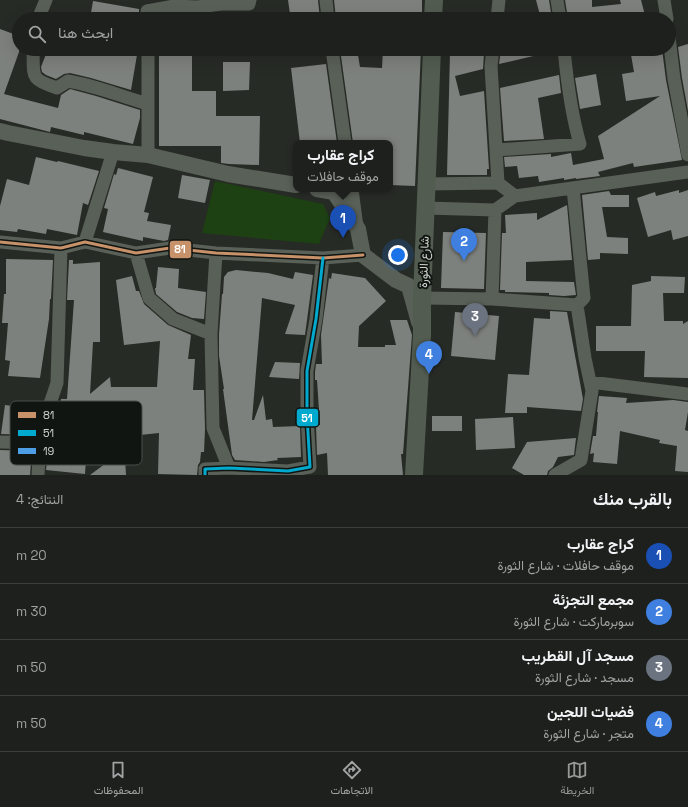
<!DOCTYPE html>
<html lang="ar">
<meta charset="utf-8">
<style>
:root{--surface:#1d201c;--page:#252825;--text:#f1f3f6;--muted:#a0a3a3;--line:#3b3e3b;--accent:#949993}
body{margin:0;font-family:"Space Grotesk",Vazirmatn,sans-serif;background:var(--page);color:var(--text);direction:rtl}
.you{position:absolute;left:398px;top:255px;width:14px;height:14px;margin:-10px;border:3px solid #fff;border-radius:50%;background:#1a73e8;box-shadow:0 0 0 6px #1a73e833}
.badge{display:grid;place-items:center;width:26px;height:26px;border-radius:50%;background:var(--accent);color:#fff;font-size:13px;font-weight:700}
.pin{position:absolute;translate:-50% -33px;filter:drop-shadow(0 1px 2px #0008)}
.pin::after{content:'';position:absolute;top:21px;width:14px;height:12px;background:inherit;clip-path:polygon(0 0,100% 0,50% 100%)}
.popup{position:absolute;left:293px;top:140px;width:100px;height:52px;box-sizing:border-box;display:grid;place-content:center;border-radius:8px;background:var(--surface);filter:drop-shadow(0 1px 3px #0005);font-size:13px;white-space:nowrap;color:var(--muted)}
.popup b{font-size:15px;color:var(--text)}
.popup::after{content:'';position:absolute;left:50%;top:100%;margin-left:-8px;border:8px solid transparent;border-top-color:var(--surface)}
.list{margin:0;padding:0;list-style:none}
h2{display:flex;justify-content:space-between;align-items:center;height:52px;margin:0;padding:0 16px;font-size:17px}
h2 small{font-size:13px;font-weight:400;color:var(--muted)}
.list li{display:grid;grid-template-columns:26px 1fr auto;gap:12px;align-items:center;box-sizing:border-box;height:56px;padding:0 16px;border-top:1px solid var(--line)}
.list b{display:block;font-size:15px;white-space:nowrap}
.list p{margin:0;font-size:13px;white-space:nowrap;color:var(--muted)}
.list em{font-size:13px;font-style:normal;color:var(--muted)}
.icon{flex:none;width:22px;height:22px;fill:none;stroke:currentColor;stroke-width:2;stroke-linecap:round;stroke-linejoin:round}
.map{position:relative;flex:none;width:688px;height:475px;overflow:hidden;direction:ltr}
.search{position:absolute;background:var(--surface);box-shadow:0 4px 16px #0002;left:12px;right:12px;top:12px;height:44px;display:flex;align-items:center;gap:10px;box-sizing:border-box;padding:0 14px;border-radius:22px;color:var(--muted);font-size:15px}
.sheet{height:276px;background:var(--surface)}
nav{display:flex;justify-content:space-around;align-items:center;box-sizing:border-box;height:56px;border-top:1px solid var(--line);background:var(--surface);font-size:11px;color:var(--muted)}
nav a{display:grid;justify-items:center;gap:2px}
nav .on{color:var(--accent)}
.map>svg:first-child{display:block}
.green{fill:#1d4113}
.building{fill:#7d817d}
.lines{fill:none;stroke-linecap:round;stroke-linejoin:round}
.minor{stroke:#596057;stroke-width:13}
.tertiary{stroke:#596057;stroke-width:16}
.secondary{stroke:#525c50;stroke-width:18}
.bus-1-casing{stroke:#111511;stroke-width:6}
.bus-2-casing{stroke:#111511;stroke-width:6}
.bus-1{stroke:#c7916a;stroke-width:3}
.bus-2{stroke:#00a9ce;stroke-width:3}
.labels{text-anchor:middle;stroke-width:4;stroke-linejoin:round;paint-order:stroke}
.street-label{font-size:12px;fill:#cfd4ce;stroke:#111511}
.key{fill:#111511;stroke:#4a4e4a;stroke-width:1}
.key-label{font-size:11px;fill:#cfd4ce}
.line-badge{stroke:#111511;stroke-width:1.5}
.badge-label{font-size:11px;text-anchor:middle;font-weight:bold;fill:#fff}
</style>
<div class="map">
<svg width="688" height="475" viewBox="0 0 688 475">
<rect width="100%" height="100%" fill="#272b26"/>
<path class="green" d="M215 181 323 204 330 218 319 244 202 233Z"/>
<path class="building" d="M288 0H318L320 19H310V12L290 14Z
M334 0H422V19H336Z
M536 0H549L552 19H541Z
M565 0H592V7L621 4 620 0H641L646 19H568Z
M93 1 139 9V13L144 18 159 17V19H90Z
M0 29 19 36V52L4 94 58 108 61 95 70 89 96 96 140 110V118L133 144 84 132V135L51 127 50 132 0 119Z
M688 44V111L682 78 678 47Z
M48 49H138L131 90 91 78 70 73 64 74 56 79 46 75 42 72 41 67Z
M159 49H192V91H216V116H260L259 165 229 164 221 163V146H159Z
M340 49H357L360 67 382 68 383 49H421L415 186 390 185V143H353Z
M501 49H542V54L499 64Z
M630 49H662L666 80 682 160 634 167 633 163 598 172 600 176 576 179V178L564 180V178L539 182 538 176 519 178 517 166 505 167 504 157 551 154V157L571 153 573 165 604 159 598 136 660 96 626 101 622 74 634 72Z
M450 53 484 54 483 69 455 76 460 96 484 91 489 169H487V175H447Z
M223 62H250L249 90 223 91Z
M326 64 337 143H300L291 68Z
M596 74 601 105 580 109 575 78Z
M559 75 561 93 538 98 544 139 504 141 500 88Z
M36 157 57 162 58 161 99 171 88 205 83 203 77 235 47 229 46 234 18 229 17 232 0 230V206L7 179 29 185Z
M118 168 153 177 144 212 149 213 147 221 171 225 168 240 164 241 143 237V241L103 232 108 209 104 208 114 174 116 175Z
M182 175 210 180 205 203 178 198Z
M679 190V193L688 190V236L673 240 671 230 648 237 637 198 655 192 656 196Z
M609 191 611 195H629V207H602L607 237 628 238V254L600 253V259L588 260 582 195Z
M567 205 572 260 526 262V281L574 282 576 295 564 296 549 295V293L505 292V290H500L502 233H506L505 215 537 213V220Z
M443 232 486 233 484 289 441 288Z
M6 259 53 260 51 299H50L49 319 40 378 8 376 10 361 5 360 8 323H2L4 294H6Z
M69 260H73V264L100 262V342H93L90 394 110 377 111 387H157L160 341 124 345 116 280 132 276 136 291H139L144 304 168 325 191 335 188 359H195L193 390H204L205 429 204 452H201L200 462 198 465 197 475 158 474 159 433 140 435 138 427 113 426 115 439 87 443 85 474 46 470 48 452H55L61 399H67L74 300H67Z
M158 267 179 269 178 288 206 292 204 319 192 318 177 312 156 294 155 288H156Z
M236 270 268 273 293 279 295 272 313 275 305 335 285 334 295 305 262 298 252 420H254L263 395 266 420 272 419 273 427 300 426 301 457 277 458 278 460 264 462 235 460 232 455 223 389H224L219 356V334L222 294H223L224 277 228 272Z
M332 273 365 278 386 301 359 326 358 347H385V345H396L390 320H407L412 335 403 454H401L403 475H328L327 453 317 455 316 425H320L317 380H315V372L316 364H322L321 335 329 278 331 279Z
M651 276 685 277 684 293H663L664 321H683V324L688 321V378L644 377 645 351H596V326H631L632 285 651 281Z
M550 311 567 312 583 399 581 411 527 407V413H505L508 374 529 375 534 318 550 319Z
M455 312 499 316 495 360 451 356Z
M275 362 300 363 299 379 269 377Z
M599 396 627 398 626 403 673 400 688 402V412L685 430 688 431V472L675 471 677 446 659 443 660 440 620 431 617 464 593 462 594 453 590 454 593 436H596L598 412H597Z
M5 405 35 409 32 435 1 434Z
M432 416H462V431H432Z
M513 417 515 448 476 450 475 419Z
M576 438 574 455 558 457 553 467 548 471 547 475H524L512 468 527 442Z
M0 450 32 451 30 475H0Z
M117 455 125 459 126 475H90Z"/>
<g class="lines">
<path class="minor" d="M326 0 328 19
M557 0 560 19
M664 0 667 19
M147 11 174 6 197 7 222 4H249L250 0
M38 19 46 0
M497 19 499 0
M669 37 674 79 688 155
M33 49C34 77 29 79 57 88L68 81C97 86 120 96 148 104
M148 49V155
M332 49 345 143
M493 49 491 66 498 183
M496 150 580 144C571 113 567 81 564 49
M426 184 498 183 515 196 495 210 492 299
M352 189 357 227
M515 196 688 172
M426 208 495 210
M0 242 61 248 85 242 136 253 170 248 216 253 323 258 363 255
M85 242 113 152
M136 253 149 298 173 319 211 334
M216 253 211 334 213 428 229 468
M422 298 492 299 577 305
M590 382 688 394
M0 442 40 443
M38 475 41 430 57 383 61 248
M205 475V469L229 468 288 471 310 467 307 415V371L316 319 323 258
M555 475 581 460 592 391 585 358 577 305 584 298 573 188"/>
<path class="tertiary" d="M0 131 8 133 84 148 113 152 148 155 228 174 296 185
M317 189 334 192 358 229 363 255 396 280 409 286 419 322"/>
<path class="secondary" d="M433 19 434 0
M414 475 422 335V298L432 49"/>
<defs>
<path id="bus-1" d="M0 242 61 248 85 242 136 253 170 248 216 253 323 258 363 255"/>
<path id="bus-2" d="M205 475V469L229 468 288 471 310 467 307 415V371L316 319 323 258"/>
</defs>
<use href="#bus-1" class="bus-1-casing"/>
<use href="#bus-2" class="bus-2-casing"/>
<use href="#bus-1" class="bus-1"/>
<use href="#bus-2" class="bus-2"/>
</g>
<g class="labels">
<g class="street-label">
<text transform="translate(424 262) rotate(-88)" y="4">شارع الثورة</text>
</g>
</g>
<rect x="10" y="401" width="132" height="64" rx="6" class="key"/>
<rect x="18" y="412" width="18" height="6" fill="#c7916a"/>
<rect x="18" y="430" width="18" height="6" fill="#00a9ce"/>
<rect x="18" y="448" width="18" height="6" fill="#4d9ee5"/>
<g class="key-label">
<text x="43" y="419">81</text>
<text x="43" y="437">51</text>
<text x="43" y="455">19</text>
</g>
<g class="line-badge">
<rect x="169" y="240" width="23" height="19" rx="4" fill="#c7916a"/>
<rect x="296" y="408" width="23" height="19" rx="4" fill="#00a9ce"/>
</g>
<g class="badge-label">
<text x="180" y="253">81</text>
<text x="307" y="422">51</text>
</g>
</svg>
<div class="you"></div>
<div class="pin badge" style="left:343px;top:238px;background:#1a4fb4">1</div>
<div class="popup"><b>كراج عقارب</b>موقف حافلات</div>
<div class="pin badge" style="left:464px;top:261px;background:#3f7fe0">2</div>
<div class="pin badge" style="left:475px;top:336px;background:#6b7280">3</div>
<div class="pin badge" style="left:429px;top:374px;background:#3f7fe0">4</div>
<div class="search"><svg class="icon" aria-label="search" viewBox="0 0 24 24"><circle cx="10" cy="10" r="6"/><path d="M15 15l6 6"/></svg>ابحث هنا</div>
</div>
<section class="sheet">
<h2>بالقرب منك<small>النتائج: 4</small></h2>
<ul class="list">
<li><span class="badge" style="background:#1a4fb4">1</span><div><b>كراج عقارب</b><p>موقف حافلات · شارع الثورة</p></div><em>20 m</em></li>
<li><span class="badge" style="background:#3f7fe0">2</span><div><b>مجمع التجزئة</b><p>سوبرماركت · شارع الثورة</p></div><em>30 m</em></li>
<li><span class="badge" style="background:#6b7280">3</span><div><b>مسجد آل القطريب</b><p>مسجد · شارع الثورة</p></div><em>50 m</em></li>
<li><span class="badge" style="background:#3f7fe0">4</span><div><b>فضيات اللجين</b><p>متجر · شارع الثورة</p></div><em>50 m</em></li>
</ul>
</section>
<nav>
<a class="on"><svg class="icon" aria-label="map" viewBox="0 0 24 24"><path d="M3 6l6-2 6 2 6-2v14l-6 2-6-2-6 2zM9 4v14M15 6v14"/></svg>الخريطة</a>
<a><svg class="icon" aria-label="directions" viewBox="0 0 24 24"><path d="M12 3l9 9-9 9-9-9zM9 14v-3h6M13 9l2 2-2 2"/></svg>الاتجاهات</a>
<a><svg class="icon" aria-label="saved" viewBox="0 0 24 24"><path d="M7 4h10v16l-5-4-5 4z"/></svg>المحفوظات</a>
</nav>
